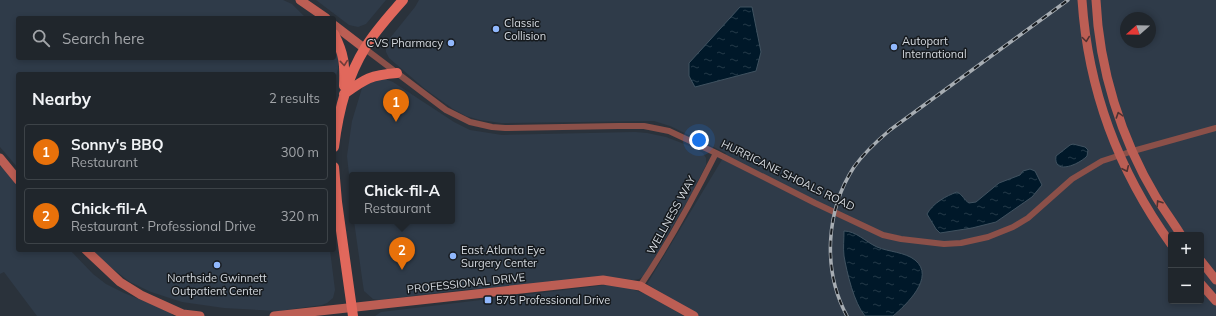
<!DOCTYPE html>
<meta charset="utf-8">
<style>
:root{--surface:#20262c;--page:#2d3238;--text:#f1f3f6;--muted:#a2a5a9;--line:#3d4348;--accent:#95b2f1}
body{margin:0;font-family:Mulish,sans-serif;background:var(--page);color:var(--text)}
.controls{position:absolute;right:12px;bottom:12px;display:grid;overflow:hidden;border-radius:4px;box-shadow:0 2px 6px #0003}
.controls button{width:36px;height:36px;display:grid;place-items:center;padding:0;border:0;border-bottom:1px solid var(--line);background:var(--surface);color:var(--text);font:20px sans-serif}
.compass{position:absolute;left:1120px;top:12px;width:36px;height:36px;border-radius:50%;background:var(--surface);box-shadow:0 2px 6px #0003;rotate:250deg}
.you{position:absolute;left:699px;top:140px;width:14px;height:14px;margin:-10px;border:3px solid #fff;border-radius:50%;background:#1a73e8;box-shadow:0 0 0 6px #1a73e833}
.badge{display:grid;place-items:center;width:26px;height:26px;border-radius:50%;background:var(--accent);color:#fff;font-size:13px;font-weight:700}
.pin{position:absolute;translate:-50% -33px;filter:drop-shadow(0 1px 2px #0008)}
.pin::after{content:'';position:absolute;top:21px;width:14px;height:12px;background:inherit;clip-path:polygon(0 0,100% 0,50% 100%)}
.popup{position:absolute;left:349px;top:172px;width:106px;height:52px;box-sizing:border-box;display:grid;place-content:center;border-radius:4px;background:var(--surface);filter:drop-shadow(0 1px 3px #0005);font-size:13px;white-space:nowrap;color:var(--muted)}
.popup b{font-size:15px;color:var(--text)}
.popup::after{content:'';position:absolute;left:50%;top:100%;margin-left:-8px;border:8px solid transparent;border-top-color:var(--surface)}
.list{margin:0;padding:0;list-style:none}
h2{display:flex;justify-content:space-between;align-items:center;height:52px;margin:0;padding:0 16px;font-size:17px}
h2 small{font-size:13px;font-weight:400;color:var(--muted)}
.list li{display:grid;grid-template-columns:26px 1fr auto;gap:12px;align-items:center;box-sizing:border-box;height:56px;margin:0 8px 8px;padding:0 8px;border:1px solid var(--line);border-radius:4px}
.list b{display:block;font-size:15px;white-space:nowrap}
.list p{margin:0;font-size:13px;white-space:nowrap;color:var(--muted)}
.list em{font-size:13px;font-style:normal;color:var(--muted)}
.icon{flex:none;width:22px;height:22px;fill:none;stroke:currentColor;stroke-width:2;stroke-linecap:round;stroke-linejoin:round}
.map{position:relative;flex:none;width:1216px;height:316px;overflow:hidden}
.search{position:absolute;background:var(--surface);box-shadow:0 2px 6px #0003;left:16px;top:16px;width:320px;height:44px;display:flex;align-items:center;gap:10px;box-sizing:border-box;padding:0 14px;border-radius:4px;color:var(--muted);font-size:15px}
.panel{position:absolute;background:var(--surface);box-shadow:0 2px 6px #0003;left:16px;top:72px;width:320px;height:180px;border-radius:4px}
.map>svg:first-child{display:block}
.built{fill:#2f3b49;fill-rule:evenodd}
.water{fill:url(#water-ripples);stroke:#405260}
.lines{fill:none;stroke-linecap:round;stroke-linejoin:round}
.street{stroke:#8b5049;stroke-width:6}
.secondary{stroke:#bc5e54;stroke-width:9}
.primary{stroke:#e1685c;stroke-width:10}
.rail-casing{stroke:#a7adb3;stroke-width:3.5}
.rail{stroke:#161a1e;stroke-width:2;stroke-dasharray:6;stroke-linecap:butt}
.oneway{stroke:#503231}
.oneway2{stroke:#713d3a}
.poi-dot{fill:#91b8fd;stroke:#161a1e;stroke-width:1.5}
.labels{text-anchor:middle;stroke-width:3;stroke-linejoin:round;paint-order:stroke}
.poi-label{font-size:11px;fill:#d5dae0;stroke:#161a1e;text-anchor:start}
.street-label{font-size:11px;fill:#d5dae0;stroke:#161a1e}
</style>
<div class="map">
<svg width="1216" height="316" viewBox="0 0 1216 316">
<defs>
<pattern id="water-ripples" width="26" height="14" patternUnits="userSpaceOnUse"><rect width="26" height="14" fill="#001829"/><path d="M2 4q2-2 4 0t4 0M15 11q2-2 4 0t4 0" fill="none" stroke="#243948"/></pattern>
</defs>
<rect width="100%" height="100%" fill="#2a323b"/>
<path class="built" d="M0 0H283L292 4 306 18H18V58H334V44L339 57 338 69 334 83V74H18V168L0 147Z
M316 0H386L366 24 358 27 349 25Z
M419 0H1216V316H699L647 284 726 153 670 126 654 121 501 123 480 120 466 116 453 109 425 89 389 58 386 52V43L415 7ZM1126 18H1150V42H1126ZM1171 235H1201V301H1171Z
M385 79 393 82 454 122 470 130 502 135 635 132 647 133 666 137 692 147 703 153 706 158V165L692 193 644 276 639 279 633 280 611 277 591 278 485 291 471 289 379 300 373 299 364 291 363 285 354 221H452V175H352V203L347 156 352 121 362 88 370 82Z
M0 166 4 168 18 185V250H70L93 274 106 284 124 293 157 306 172 314 173 316H37L4 272 0 274Z
M92 250H330L335 290 333 298 327 303 322 305 279 311 224 308 182 302 151 292 130 282 100 259Z
M606 285 623 286 646 294 684 316H375L381 312Z"/>
<path class="water" d="M740 7H752L761 52 756 71 695 87 689 76V63Z
M1073 144 1085 147 1088 150 1087 156C1080 164 1053 176 1056 156L1070 145Z
M1030 169 1035 171 1042 185 1032 197 996 222 972 228 940 233 936 229 927 214C933 203 946 196 957 192 963 195 964 200 969 203L976 202 999 183 1020 175 1023 171Z
M844 231C856 231 866 242 877 247 889 252 905 252 915 260 936 277 906 305 893 316H865C854 303 847 273 844 256 843 248 844 239 844 231Z"/>
<g class="lines">
<path class="street" d="M364 48 446 110 470 122 492 127 505 128 618 126H644L669 131 716 153 815 203 883 235 901 239 944 244 961 243 988 237 1013 227 1028 218 1072 179 1102 161 1133 151 1216 128
M640 286C669 243 693 199 716 153"/>
<path class="secondary" d="M300 0 326 18
M1082 0C1088 89 1119 172 1171 244
M1096 0C1099 68 1121 139 1156 197 1164 210 1173 222 1181 235
M334 25 364 48
M0 158 18 180
M86 250 120 282 141 295 183 314 200 316
M1201 261 1216 280
M1201 284 1216 301
M274 316 603 280 640 286 694 316"/>
<path class="primary" d="M334 34C344 54 345 64 344 86
M344 94C365 79 370 75 397 73
M334 147C338 113 347 77 365 48 375 31 390 15 403 0
M334 167 337 202 353 316"/>
<defs>
<path id="rail" d="M847 316C822 270 826 210 854 167 864 153 877 141 890 130L1068 0"/>
</defs>
<use href="#rail" class="rail-casing"/>
<use href="#rail" class="rail"/>
</g>
<defs><path id="oneway-chevron" d="M-2-3.5L2.5 0L-2 3.5" fill="none" stroke-width="1.6" stroke-linecap="round" stroke-linejoin="round"/></defs>
<g class="oneway">
<use href="#oneway-chevron" transform="translate(1086 39) rotate(82)"/>
<use href="#oneway-chevron" transform="translate(1119 115) rotate(-108)"/>
<use href="#oneway-chevron" transform="translate(1126 169) rotate(65)"/>
<use href="#oneway-chevron" transform="translate(1159 203) rotate(-123)"/>
</g>
<use class="oneway2" href="#oneway-chevron" transform="translate(344 63) rotate(84)"/>
<g class="poi-dot">
<circle cx="496" cy="29" r="4"/>
<circle cx="451" cy="43" r="4"/>
<circle cx="894" cy="47" r="4"/>
<circle cx="453" cy="256" r="4"/>
<circle cx="217" cy="265" r="4"/>
<rect x="484" y="296" width="8" height="8" rx="2"/>
</g>
<g class="labels">
<g class="poi-label">
<text x="504" y="27">Classic<tspan x="504" dy="13">Collision</tspan></text>
<text x="902" y="45">Autopart<tspan x="902" dy="13">International</tspan></text>
<text x="443" y="47" text-anchor="end">CVS Pharmacy</text>
<text x="461" y="254">East Atlanta Eye<tspan x="461" dy="13">Surgery Center</tspan></text>
<text x="217" y="282" text-anchor="middle">Northside Gwinnett<tspan x="217" dy="13">Outpatient Center</tspan></text>
<text x="496" y="304">575 Professional Drive</text>
</g>
<g class="street-label">
<text transform="translate(788 175) rotate(26)" y="4">HURRICANE SHOALS ROAD</text>
<text transform="translate(671 215) rotate(-61)" y="4">WELLNESS WAY</text>
<text transform="translate(466 283) rotate(-6)" y="4">PROFESSIONAL DRIVE</text>
</g>
</g>
</svg>
<div class="controls">
<button>+</button>
<button>−</button>
</div>
<svg class="compass" viewBox="-18 -18 36 36"><path d="M0-13l5 13h-10z" fill="#e53935"/><path d="M0 13l5-13h-10z" fill="#a2a5a9"/></svg>
<div class="you"></div>
<div class="pin badge" style="left:396px;top:122px;background:#e8710a">1</div>
<div class="pin badge" style="left:402px;top:270px;background:#e8710a">2</div>
<div class="popup"><b>Chick-fil-A</b>Restaurant</div>
<div class="search"><svg class="icon" aria-label="search" viewBox="0 0 24 24"><circle cx="10" cy="10" r="6"/><path d="M15 15l6 6"/></svg>Search here</div>
<section class="panel">
<h2>Nearby<small>2 results</small></h2>
<ul class="list">
<li><span class="badge" style="background:#e8710a">1</span><div><b>Sonny's BBQ</b><p>Restaurant</p></div><em>300 m</em></li>
<li><span class="badge" style="background:#e8710a">2</span><div><b>Chick-fil-A</b><p>Restaurant · Professional Drive</p></div><em>320 m</em></li>
</ul>
</section>
</div>
